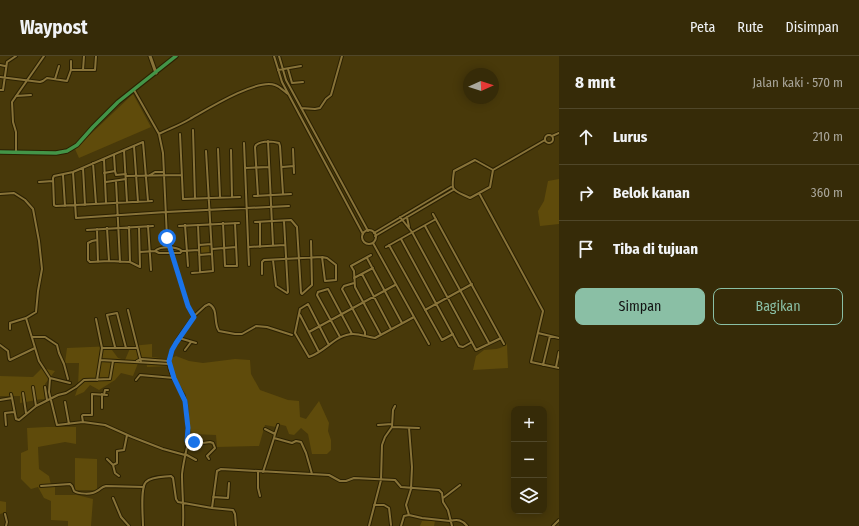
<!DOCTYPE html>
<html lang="id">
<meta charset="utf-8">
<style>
:root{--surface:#362b08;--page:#413716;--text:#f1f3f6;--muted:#aaa79c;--line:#504729;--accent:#8abfa5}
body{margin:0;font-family:"Fira Sans Condensed",sans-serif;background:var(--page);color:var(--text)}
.controls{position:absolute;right:12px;bottom:12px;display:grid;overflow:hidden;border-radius:8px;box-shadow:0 2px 10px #0003}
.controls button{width:36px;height:36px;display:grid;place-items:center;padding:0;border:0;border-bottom:1px solid var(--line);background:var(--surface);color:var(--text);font:20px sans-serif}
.compass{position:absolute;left:463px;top:12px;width:36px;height:36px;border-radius:50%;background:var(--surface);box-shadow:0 2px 10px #0003;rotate:87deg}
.stop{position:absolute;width:12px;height:12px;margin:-9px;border:3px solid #1a73e8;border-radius:50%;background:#fff}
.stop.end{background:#1a73e8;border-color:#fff;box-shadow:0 1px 4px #0008}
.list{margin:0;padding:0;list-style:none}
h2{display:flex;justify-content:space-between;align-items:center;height:52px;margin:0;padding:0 16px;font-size:17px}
h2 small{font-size:13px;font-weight:400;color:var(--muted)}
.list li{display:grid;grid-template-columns:26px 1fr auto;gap:12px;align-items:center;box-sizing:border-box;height:56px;padding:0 16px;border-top:1px solid var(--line)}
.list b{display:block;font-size:15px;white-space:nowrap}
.list em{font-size:13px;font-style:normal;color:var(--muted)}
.actions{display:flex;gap:8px;padding:12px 16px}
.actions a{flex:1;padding:9px 0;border:1px solid var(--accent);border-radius:8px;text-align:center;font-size:14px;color:var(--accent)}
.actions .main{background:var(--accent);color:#111}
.icon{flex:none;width:22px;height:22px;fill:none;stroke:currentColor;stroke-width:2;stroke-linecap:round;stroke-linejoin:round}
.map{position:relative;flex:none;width:559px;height:470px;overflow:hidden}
header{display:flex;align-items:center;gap:24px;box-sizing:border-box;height:56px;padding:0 20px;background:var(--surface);border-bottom:1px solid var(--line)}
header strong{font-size:19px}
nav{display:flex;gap:22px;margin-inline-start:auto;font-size:14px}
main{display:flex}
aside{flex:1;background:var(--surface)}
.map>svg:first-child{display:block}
.green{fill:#5f4b0b}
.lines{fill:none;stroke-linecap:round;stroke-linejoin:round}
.street-casing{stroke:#2b2102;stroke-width:4}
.secondary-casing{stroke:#2b2102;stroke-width:5}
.primary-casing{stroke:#2b2102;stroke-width:5.5}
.street{stroke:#887339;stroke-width:2}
.secondary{stroke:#887339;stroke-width:3}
.primary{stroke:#439548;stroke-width:3.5}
.route{stroke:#1a73e8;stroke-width:5}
</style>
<header>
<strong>Waypost</strong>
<nav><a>Peta</a><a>Rute</a><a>Disimpan</a></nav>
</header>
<main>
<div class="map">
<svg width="559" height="470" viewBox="0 0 559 470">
<rect width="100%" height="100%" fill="#48390a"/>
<path class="green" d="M133 38 151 71 79 102 75 93Z
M559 123V168L540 170 538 155 544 145 548 125Z
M201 190H209V197L201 198Z
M152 288V301L169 303 176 300 189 305 203 307 235 303 250 304 251 318 260 334 288 344 299 345 300 361 306 363 319 345 329 367 328 375 331 384V394L327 398H312L308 378 301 372 294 379 289 378 286 370 278 368 276 371 265 369 259 390 217 391 216 379 192 378 186 360V339L173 318 171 310 147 311 146 303 140 302 133 320 121 317 115 324 99 334 90 329 84 336 75 340 78 331 79 307H65L67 292 114 290 112 294 118 302 125 304 131 290Z
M507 288 508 312 473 314 476 300 484 294C492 293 501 294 507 288Z
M42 312 55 315 45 328V343C36 343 29 346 20 347V340H0V320L33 321Z
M46 371H76V388L65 386 38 391 39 413 49 420 51 429 55 431V439H77L93 443 91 470H68V465L51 464V445L44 442 38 431 31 433 21 423V397L28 394 27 372Z
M75 402 97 403V434H75Z
M0 445 6 446V456L0 458Z
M422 465H435L434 470H420Z"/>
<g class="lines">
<defs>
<path id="street" d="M274 0 282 26 363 178
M279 0 286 24 368 175
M71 5V14
M0 9 5 10
M288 13 292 27 303 26
M83 14 84 0
M278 14 301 10
M0 21 40 26 43 25 47 22 67 25 71 14H95L96 0
M55 23 59 10
M0 34H3L7 6 16 0
M134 34 159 78 163 97 167 182 188 250 193 261C185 274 170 289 169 306 168 321 184 334 186 348 187 363 188 377 187 391 185 400 183 409 182 418 182 436 184 452 183 470
M16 40 31 39
M301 52 315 53 320 52 326 43 331 39 342 0
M193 74 195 143
M159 78C169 73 180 69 190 63 206 54 257 22 275 29 279 30 284 35 288 38
M180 78 183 143 240 141
M545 83a4 4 0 1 1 8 0a4 4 0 1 1-8 0Z
M552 80 559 77
M268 85 273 189
M244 87 249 209
M134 90 138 146
M218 93 220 141
M293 93 294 117
M124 94 127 146
M231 94 232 141
M16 96V76L13 66 12 46 44 0
M114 99 115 115
M104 103 106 147
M475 104 493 114 490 131 470 142C451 133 451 136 454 115Z
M93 107 96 148
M282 111 294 110
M83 112 85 149
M245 112 269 111
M493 114 545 84
M73 116 76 162 166 156 289 150
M104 117 115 115 116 119 126 118
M63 119 65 150
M150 119 155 116H164
M126 120 182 119
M116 125 120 206
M39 126 53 125
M106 126 126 123
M479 137 543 255 531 306 559 312
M0 138 14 137 25 144 33 153 39 185 42 213 38 235 36 256 26 262 39 305 50 322 49 336 57 369 83 366 105 369 132 381 163 393 185 399
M254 140 291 138
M258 140 255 91 256 89C263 84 271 85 279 87L280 90 283 138
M148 145 143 86 73 116 54 120 53 122 54 149 56 150 152 145
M433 158 504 288
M400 161 412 176 476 294 501 282
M407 161 409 171
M255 166 291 164 297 171 301 237 302 238 312 229 311 185
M260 166V191
M223 167 225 210H237L235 167
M185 169 188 210
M198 169 200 216
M148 170 151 214
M179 170 239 167
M425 170 489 287
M129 171 130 206 140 211 139 171
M107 172 109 205 130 206
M97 173 98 206
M87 174 153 170
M362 181a7 7 0 1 1 14 0a7 7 0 1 1-14 0Z
M374 177 451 131
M375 180 453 134
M401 183 459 290 463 291 472 286
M97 184 92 185 88 187V204L90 206 109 205
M373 187 429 288
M199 189 211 188
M389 189 442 284 453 278
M249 191 285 189
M386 191 436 163
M212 193 236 191
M155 195C160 190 176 190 182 195
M140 196 155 195 159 197H180L182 195 199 194
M199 199 212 198
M371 199 351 210 354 215 355 231 381 279
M367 202 402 267
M273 204 276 230 287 237 288 236 284 165
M192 217 213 215 206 95
M262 218V206L264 204 322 201 327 202 336 209V224L325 225 322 201
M362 218 391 273
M354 222 373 212
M354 227 344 230 342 233 365 276V279
M128 254 141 306
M425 254 472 228
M300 259 319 296
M193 261 205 250 209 248C219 253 213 267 219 275L235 278H242L256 270 267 271 292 279
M96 263 102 292H137
M10 273V267L26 262
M309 276 395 229
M538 277 559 282
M32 281H45L57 289 59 297 64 308 68 323
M340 281 317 239 318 236 328 233 352 278
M179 282 196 287
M0 289 8 295 9 303 10 304 35 292
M329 289 308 248 300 253 295 277 309 301C325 296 336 278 353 278 361 278 367 281 375 282L414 261
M115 291 107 259 117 257 126 292
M185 294 191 286
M100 304 169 308
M137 305 141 303 169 305
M543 309 550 280
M556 311 559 296
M50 322 70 327
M97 324 102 292
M136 324 140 319 174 322
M33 331 36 350
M45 331 47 344
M23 337 26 357
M102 338V352
M104 339 105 334H108
M12 342 16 363 19 364 36 350 58 339 66 337 76 331 84 324 110 323 113 305
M0 344 12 342 11 338
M65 346 69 368
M83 366 82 360 83 359H92V338L107 339
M6 369 5 357 14 356
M378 369 392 368
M392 371 419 372
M409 372 412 411 411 433 406 449 409 459
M265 373 275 378 274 382
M275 378 278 369
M187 385 203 387 210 386 213 387 215 392 207 400 209 403
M185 398 196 404
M107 403 113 409 117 407V395L124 394 127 379
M113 409 115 417 119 420
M258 415V432L260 440
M263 416 274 382 292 387 296 385 301 386 306 397 312 418
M41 430 70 428 72 430 74 435C78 438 92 439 97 435 101 433 101 431 106 430L144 431
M213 441 228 442 229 427
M113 442 121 461 129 470
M443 442 460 429
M374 449H384L389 452 391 469
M212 452 233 454 235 458 236 470
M5 458 7 466 6 470
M143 470C143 461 140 432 146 426 152 420 164 421 171 420L173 422 176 443 178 446 212 452 217 415 221 413 329 419 340 425H346L354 422 395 424 401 431 439 434 442 437 443 446 448 454 452 470
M369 470 381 424 382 389 385 381 392 371 393 354 395 350
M401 470 404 460 409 459 422 462 450 465C458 463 462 464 467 470
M553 470 559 464"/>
<path id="secondary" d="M150 0 156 17"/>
<path id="primary" d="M0 96 56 97 67 95 77 89 93 71 118 46 176 0"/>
</defs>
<use href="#street" class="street-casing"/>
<use href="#secondary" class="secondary-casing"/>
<use href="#primary" class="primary-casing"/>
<use href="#street" class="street"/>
<use href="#secondary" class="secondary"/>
<use href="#primary" class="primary"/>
</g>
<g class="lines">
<path class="route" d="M167 182 188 250 194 261 176 287 172 294 169 305 174 322 185 345 188 372 187 385 194 386"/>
</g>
</svg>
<div class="controls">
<button>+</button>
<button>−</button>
<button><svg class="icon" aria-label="layers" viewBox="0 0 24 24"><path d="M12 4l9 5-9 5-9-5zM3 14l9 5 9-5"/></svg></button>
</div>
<svg class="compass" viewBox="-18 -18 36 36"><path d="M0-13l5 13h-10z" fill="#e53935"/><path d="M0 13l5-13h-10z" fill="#aaa79c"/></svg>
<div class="stop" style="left:167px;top:182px"></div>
<div class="stop end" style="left:194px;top:386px"></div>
</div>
<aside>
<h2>8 mnt<small>Jalan kaki · 570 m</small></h2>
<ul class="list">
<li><svg class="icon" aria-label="ahead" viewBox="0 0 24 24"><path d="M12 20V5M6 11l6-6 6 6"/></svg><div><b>Lurus</b></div><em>210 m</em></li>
<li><svg class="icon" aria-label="right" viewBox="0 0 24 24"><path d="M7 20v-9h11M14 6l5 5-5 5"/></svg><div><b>Belok kanan</b></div><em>360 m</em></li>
<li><svg class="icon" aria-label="arrive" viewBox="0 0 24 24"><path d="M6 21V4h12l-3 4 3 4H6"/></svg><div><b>Tiba di tujuan</b></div></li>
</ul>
<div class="actions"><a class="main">Simpan</a><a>Bagikan</a></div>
</aside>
</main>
